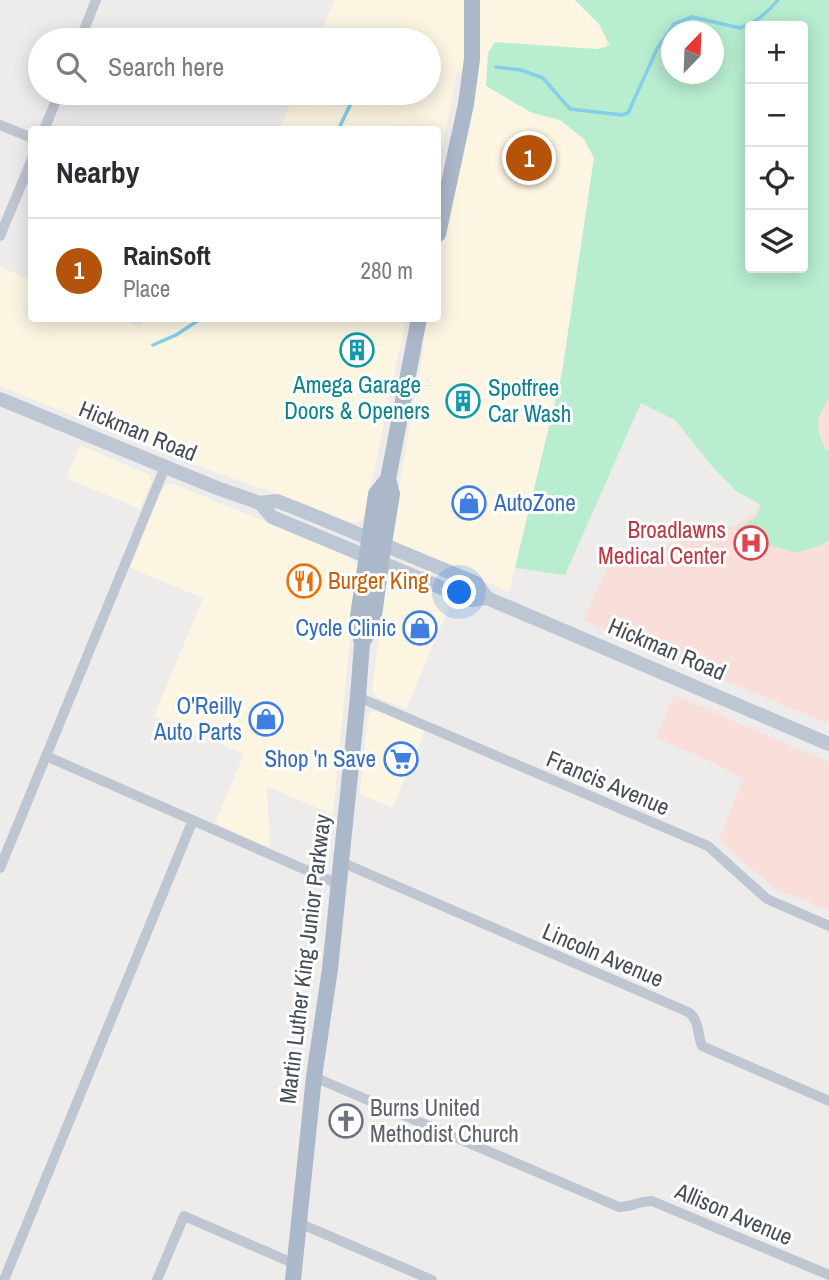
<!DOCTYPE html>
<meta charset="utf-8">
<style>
:root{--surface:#fff;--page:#f7f7f7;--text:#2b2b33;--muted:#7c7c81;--line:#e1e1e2;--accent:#b45309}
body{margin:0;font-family:"Archivo Narrow",sans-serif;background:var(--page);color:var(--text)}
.controls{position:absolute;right:21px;top:21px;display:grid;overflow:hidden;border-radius:7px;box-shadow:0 4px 18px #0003}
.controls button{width:63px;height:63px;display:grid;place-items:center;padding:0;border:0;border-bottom:2px solid var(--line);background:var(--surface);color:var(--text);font:35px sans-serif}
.compass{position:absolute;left:661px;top:21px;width:63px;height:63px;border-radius:50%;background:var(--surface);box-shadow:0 4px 18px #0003;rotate:23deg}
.you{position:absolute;left:460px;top:593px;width:24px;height:24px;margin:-18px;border:5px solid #fff;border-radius:50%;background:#1a73e8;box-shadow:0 0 0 10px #1a73e833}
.badge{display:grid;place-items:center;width:46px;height:46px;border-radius:50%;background:var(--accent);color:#fff;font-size:23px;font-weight:700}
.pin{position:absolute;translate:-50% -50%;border:4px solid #fff;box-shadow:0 2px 7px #0006}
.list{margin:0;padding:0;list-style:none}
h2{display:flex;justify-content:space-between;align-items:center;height:91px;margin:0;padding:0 28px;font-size:30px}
h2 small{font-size:23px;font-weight:400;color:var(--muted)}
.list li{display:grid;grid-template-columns:46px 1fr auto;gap:21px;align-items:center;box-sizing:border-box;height:105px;padding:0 28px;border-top:2px solid var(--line)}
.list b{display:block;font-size:26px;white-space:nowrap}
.list p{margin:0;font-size:23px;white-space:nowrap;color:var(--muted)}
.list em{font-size:23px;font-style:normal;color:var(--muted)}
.icon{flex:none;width:38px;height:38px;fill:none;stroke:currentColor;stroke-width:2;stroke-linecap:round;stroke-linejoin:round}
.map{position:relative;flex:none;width:829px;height:1280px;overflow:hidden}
.search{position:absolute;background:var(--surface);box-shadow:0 4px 18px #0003;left:28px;top:28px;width:413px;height:77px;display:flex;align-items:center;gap:18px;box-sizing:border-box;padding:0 24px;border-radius:38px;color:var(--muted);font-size:26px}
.panel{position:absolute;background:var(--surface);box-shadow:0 4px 18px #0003;left:28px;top:126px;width:413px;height:196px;border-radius:7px}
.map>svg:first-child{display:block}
.commercial{fill:#fbf5e2}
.medical{fill:#f9deda}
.green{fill:#b8edd0;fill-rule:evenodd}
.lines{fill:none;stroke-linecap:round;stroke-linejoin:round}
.stream{stroke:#86cee9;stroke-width:3.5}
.street{stroke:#bec6d1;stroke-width:10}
.secondary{stroke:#bdc7d4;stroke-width:14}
.primary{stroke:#abb8ca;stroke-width:16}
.labels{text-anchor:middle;stroke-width:6;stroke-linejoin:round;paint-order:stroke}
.culture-label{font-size:23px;fill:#0d838f;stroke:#fff}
.street-label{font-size:23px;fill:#444d58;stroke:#fff}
.shop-label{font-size:23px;fill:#366cbe;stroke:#fff;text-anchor:end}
.health-label{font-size:23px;fill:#be3a42;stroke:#fff;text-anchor:end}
.food-label{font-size:23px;fill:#c56008;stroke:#fff;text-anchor:start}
.worship-label{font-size:23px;fill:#5b616d;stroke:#fff;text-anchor:start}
</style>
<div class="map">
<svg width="829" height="1280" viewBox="0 0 829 1280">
<rect width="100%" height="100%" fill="#eeebeb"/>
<path class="commercial" d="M335 0H607L606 79 562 373 509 592 397 543 392 538 391 531 424 347 414 344 419 319 438 318V234L469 76 457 71 438 172V130H279L295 93H429V40H317Z
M0 267 31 280 32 318 122 319 141 327 145 318 406 319 364 518 356 523 350 522 289 498 180 460 0 386Z
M80 445 150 475 151 481 140 509 66 478Z
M170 484H174L349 556 355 562 357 566 333 815 267 786 270 848 215 823 244 754 154 716 203 598 130 568 161 491 166 485Z
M394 577H398L452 600 406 709 378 698 372 691 385 585 387 581Z
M376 710 425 731 392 808 364 796 360 792 368 718 370 712Z"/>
<path class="medical" d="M829 351V724L583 620 612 560 733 526 755 514Z
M674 695 829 762V911L774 888 719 840 743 779 714 763 656 738Z"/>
<path class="green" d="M575 0H829V397C816 422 814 422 825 449L829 450V540L819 546 796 553 741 536 737 529 756 517 761 505 736 491 711 465 675 420 641 403 565 575 515 568 562 373 594 158 584 139 560 120 532 113 486 86 488 53 495 42 597 49 610 46 599 24ZM750 26H803V268H750ZM672 32H714V74H672Z"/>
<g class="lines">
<path class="stream" d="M496 67 521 70 543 78 570 109 622 115 628 113 657 49 674 24 692 17 740 28C755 23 768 12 778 0
M338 130 356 93
M153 345 176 335 202 318"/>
<path class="street" d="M80 40 96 0
M0 125 32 138
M44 130 59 93
M0 236 32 159
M358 697 708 846 767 899 829 926
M46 756 338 884
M341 862 688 1012C700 1020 697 1034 702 1046L829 1101
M0 868 165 467
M314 1077 619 1207C632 1207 639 1201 652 1201L829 1275
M299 1223 432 1280
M4 1280 193 820
M157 1280 184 1216 295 1264"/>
<path class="secondary" d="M0 399 217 488 260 503 277 501 310 514 476 583 487 598
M260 503 272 517 471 600 487 598 829 744"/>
<path class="primary" d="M438 234 466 104 472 59V0
M362 643 373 624 381 562 392 494 388 479
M293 1280 314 1077 330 969 358 697 362 643 357 623 376 494 388 479 419 318"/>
</g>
<defs>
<symbol id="building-ring" viewBox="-11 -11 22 22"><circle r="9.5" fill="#fff" stroke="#0f9aa8" stroke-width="1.5"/><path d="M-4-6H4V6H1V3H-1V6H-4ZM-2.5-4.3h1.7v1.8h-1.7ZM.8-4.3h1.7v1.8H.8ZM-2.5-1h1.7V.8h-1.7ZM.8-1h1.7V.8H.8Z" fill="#0f9aa8"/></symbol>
<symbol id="shop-ring" viewBox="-11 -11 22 22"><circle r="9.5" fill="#fff" stroke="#3f7fe0" stroke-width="1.5"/><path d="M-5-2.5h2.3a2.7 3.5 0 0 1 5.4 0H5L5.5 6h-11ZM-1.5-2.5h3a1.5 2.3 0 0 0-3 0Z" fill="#3f7fe0"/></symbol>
<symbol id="hospital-ring" viewBox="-11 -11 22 22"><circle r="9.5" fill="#fff" stroke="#e0444e" stroke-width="1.5"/><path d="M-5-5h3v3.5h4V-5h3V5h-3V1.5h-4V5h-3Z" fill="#e0444e"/></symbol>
<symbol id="restaurant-ring" viewBox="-11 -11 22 22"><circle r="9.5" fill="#fff" stroke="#e8710a" stroke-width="1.5"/><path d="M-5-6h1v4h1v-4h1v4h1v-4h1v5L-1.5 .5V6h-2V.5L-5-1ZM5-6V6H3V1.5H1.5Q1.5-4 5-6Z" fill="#e8710a"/></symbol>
<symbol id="supermarket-ring" viewBox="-11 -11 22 22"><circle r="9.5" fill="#fff" stroke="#3f7fe0" stroke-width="1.5"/><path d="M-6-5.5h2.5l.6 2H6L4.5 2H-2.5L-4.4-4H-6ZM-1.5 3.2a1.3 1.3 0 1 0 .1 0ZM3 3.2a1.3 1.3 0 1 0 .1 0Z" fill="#3f7fe0"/></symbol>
<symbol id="church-ring" viewBox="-11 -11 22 22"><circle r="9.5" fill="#fff" stroke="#6b7280" stroke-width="1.5"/><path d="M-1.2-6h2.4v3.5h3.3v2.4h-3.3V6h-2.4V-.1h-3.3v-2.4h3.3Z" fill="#6b7280"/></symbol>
</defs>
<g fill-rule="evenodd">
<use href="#building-ring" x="338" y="331" width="38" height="38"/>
<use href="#building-ring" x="444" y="382" width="38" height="38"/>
<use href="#shop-ring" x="450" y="484" width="38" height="38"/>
<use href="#hospital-ring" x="732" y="524" width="38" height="38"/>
<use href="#restaurant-ring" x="285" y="562" width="38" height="38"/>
<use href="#shop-ring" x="401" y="609" width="38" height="38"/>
<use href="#shop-ring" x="247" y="700" width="38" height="38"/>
<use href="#supermarket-ring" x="382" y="740" width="38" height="38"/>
<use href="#church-ring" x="327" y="1102" width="38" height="38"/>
</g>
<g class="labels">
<g class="culture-label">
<text x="357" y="393">Amega Garage<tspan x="357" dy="26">Doors &amp; Openers</tspan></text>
<text x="488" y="396" text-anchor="start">Spotfree<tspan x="488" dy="26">Car Wash</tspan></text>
</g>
<g class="street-label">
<text transform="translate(138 431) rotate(22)" y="8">Hickman Road</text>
<text transform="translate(667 649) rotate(23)" y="8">Hickman Road</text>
<text transform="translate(608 783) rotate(23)" y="8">Francis Avenue</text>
<text transform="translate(603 955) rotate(23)" y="8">Lincoln Avenue</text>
<text transform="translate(305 959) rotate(-83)" y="8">Martin Luther King Junior Parkway</text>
<text transform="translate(734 1214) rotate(23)" y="8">Allison Avenue</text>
</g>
<g class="shop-label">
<text x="494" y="511" text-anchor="start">AutoZone</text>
<text x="396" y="636">Cycle Clinic</text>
<text x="242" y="714">O'Reilly<tspan x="242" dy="26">Auto Parts</tspan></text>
<text x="376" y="767">Shop 'n Save</text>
</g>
<g class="health-label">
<text x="726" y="538">Broadlawns<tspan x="726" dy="26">Medical Center</tspan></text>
</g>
<g class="food-label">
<text x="328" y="589">Burger King</text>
</g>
<g class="worship-label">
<text x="370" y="1116">Burns United<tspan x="370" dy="26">Methodist Church</tspan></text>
</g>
</g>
</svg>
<div class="controls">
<button>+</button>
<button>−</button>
<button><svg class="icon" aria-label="locate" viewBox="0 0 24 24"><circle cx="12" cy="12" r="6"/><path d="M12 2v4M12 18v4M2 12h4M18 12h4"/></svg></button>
<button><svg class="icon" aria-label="layers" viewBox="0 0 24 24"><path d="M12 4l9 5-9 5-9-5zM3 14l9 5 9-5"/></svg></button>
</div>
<svg class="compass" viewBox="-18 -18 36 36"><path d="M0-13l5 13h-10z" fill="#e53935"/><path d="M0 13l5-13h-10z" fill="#7c7c81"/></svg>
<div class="you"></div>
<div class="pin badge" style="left:529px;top:158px">1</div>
<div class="search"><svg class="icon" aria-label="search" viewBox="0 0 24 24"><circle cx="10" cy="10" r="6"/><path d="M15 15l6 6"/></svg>Search here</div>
<section class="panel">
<h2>Nearby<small></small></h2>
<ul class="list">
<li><span class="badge">1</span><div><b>RainSoft</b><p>Place</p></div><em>280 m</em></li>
</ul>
</section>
</div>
